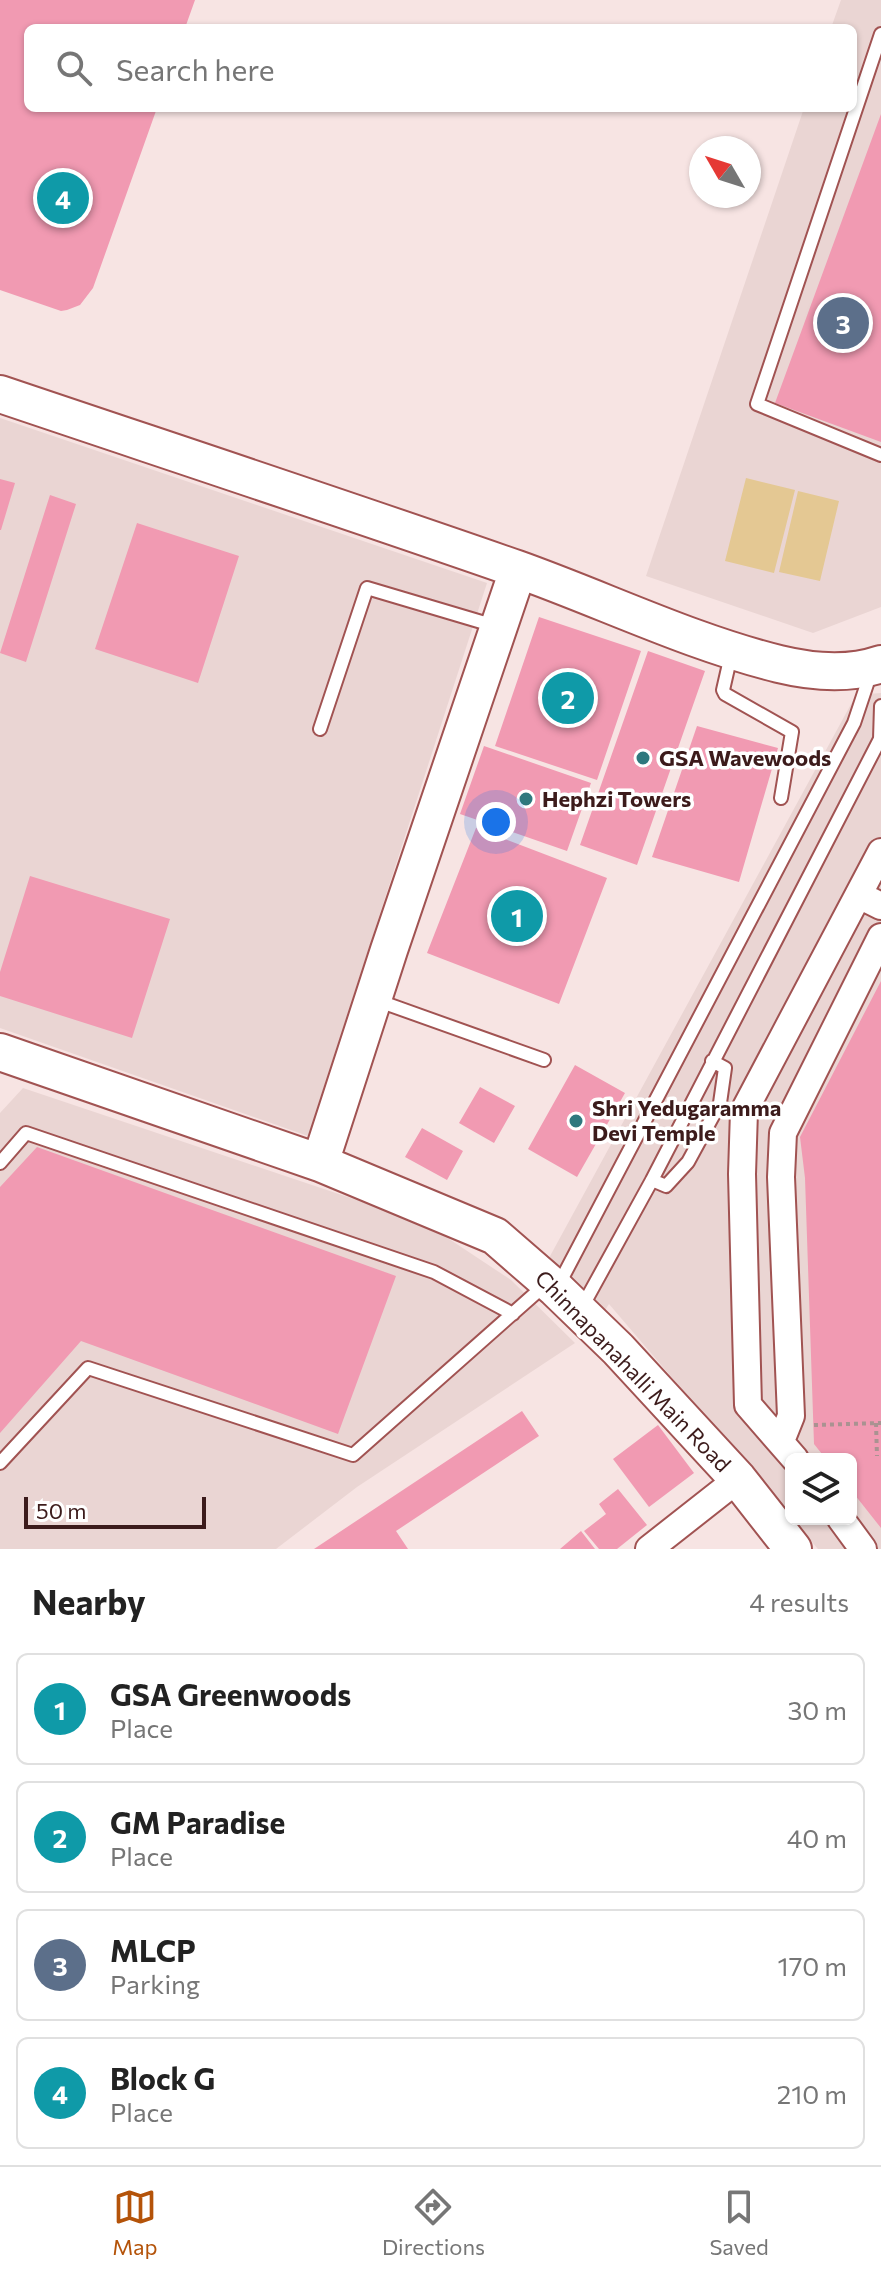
<!DOCTYPE html>
<style>
:root{--surface:#fff;--page:#f6f6f6;--text:#222;--muted:#767676;--line:#e0e0e0;--accent:#b45309}
body{margin:0;font-family:Commissioner,sans-serif;background:var(--page);color:var(--text)}
.controls{position:absolute;right:24px;bottom:24px;display:grid;overflow:hidden;border-radius:12px;box-shadow:0 2px 6px #0004}
.controls button{width:72px;height:72px;display:grid;place-items:center;padding:0;border:0;border-bottom:2px solid var(--line);background:var(--surface);color:var(--text);font:40px sans-serif}
.compass{position:absolute;left:689px;top:136px;width:72px;height:72px;border-radius:50%;background:var(--surface);box-shadow:0 2px 6px #0004;rotate:309deg}
.scale{position:absolute;left:24px;bottom:20px;width:182px;box-sizing:border-box;padding-left:8px;border:4px solid #3c1b1b;border-top:0;font-size:22px;line-height:28px;white-space:nowrap;color:#3c1b1b;-webkit-text-stroke:6px #fff;paint-order:stroke}
.you{position:absolute;left:496px;top:822px;width:28px;height:28px;margin:-20px;border:6px solid #fff;border-radius:50%;background:#1a73e8;box-shadow:0 0 0 12px #1a73e833}
.badge{display:grid;place-items:center;width:52px;height:52px;border-radius:50%;background:var(--accent);color:#fff;font-size:26px;font-weight:700}
.pin{position:absolute;translate:-50% -50%;border:4px solid #fff;box-shadow:0 2px 8px #0006}
.list{margin:0;padding:0;list-style:none}
h2{display:flex;justify-content:space-between;align-items:center;height:104px;margin:0;padding:0 32px;font-size:34px}
h2 small{font-size:26px;font-weight:400;color:var(--muted)}
.list li{display:grid;grid-template-columns:52px 1fr auto;gap:24px;align-items:center;box-sizing:border-box;height:112px;margin:0 16px 16px;padding:0 16px;border:2px solid var(--line);border-radius:12px}
.list b{display:block;font-size:30px;white-space:nowrap}
.list p{margin:0;font-size:26px;white-space:nowrap;color:var(--muted)}
.list em{font-size:26px;font-style:normal;color:var(--muted)}
.icon{flex:none;width:44px;height:44px;fill:none;stroke:currentColor;stroke-width:2;stroke-linecap:round;stroke-linejoin:round}
.map{position:relative;flex:none;width:881px;height:1549px;overflow:hidden}
.search{position:absolute;background:var(--surface);box-shadow:0 2px 6px #0004;left:24px;right:24px;top:24px;height:88px;display:flex;align-items:center;gap:20px;box-sizing:border-box;padding:0 28px;border-radius:12px;color:var(--muted);font-size:30px}
.sheet{height:616px;background:var(--surface)}
nav{display:flex;justify-content:space-around;align-items:center;box-sizing:border-box;height:112px;border-top:2px solid var(--line);background:var(--surface);font-size:22px;color:var(--muted)}
nav a{display:grid;justify-items:center;gap:4px}
nav .on{color:var(--accent)}
.map>svg:first-child{display:block}
.built{fill:#ead5d3}
.green{fill:#e4c893}
.building{fill:#f19ab2}
.lines{fill:none;stroke-linecap:round;stroke-linejoin:round}
.lane-casing{stroke:#a15352;stroke-width:16}
.street-casing{stroke:#a15352;stroke-width:30}
.secondary-casing{stroke:#a15352;stroke-width:40}
.path{stroke:#aa9291;stroke-width:4;stroke-dasharray:4 4;stroke-linecap:butt}
.lane{stroke:#fff;stroke-width:12}
.street{stroke:#fff;stroke-width:26}
.secondary{stroke:#fff;stroke-width:36}
.poi-dot{fill:#2f787e;stroke:#fff;stroke-width:3}
.labels{text-anchor:middle;stroke-width:7;stroke-linejoin:round;paint-order:stroke}
.poi-label{font-size:22px;font-weight:bold;fill:#3c1b1b;stroke:#fff;text-anchor:start}
.street-label{font-size:22px;fill:#3c1b1b;stroke:#fff}
</style>
<div class="map">
<svg width="881" height="1549" viewBox="0 0 881 1549">
<rect width="100%" height="100%" fill="#f7e4e3"/>
<path class="built" d="M841 0H881V607L813 633 646 576 804 108H853V28H831Z
M0 418 487 583 308 1136 0 1028Z
M881 693V1549H818L792 1519H851V1459H791V1517L609 1304 604 1312 549 1258 856 695Z
M23 1088 425 1223 511 1280 575 1343 357 1487 276 1549H0V1113Z"/>
<path class="green" d="M746 478 795 490 774 573 725 561Z
M798 491 839 501 820 581 779 572Z"/>
<path class="building" d="M0 0H195L185 28H28V108H157L93 288 80 305 67 310 61 311 0 290Z
M881 114V442L775 403Z
M0 479 15 483 1 530H0Z
M50 495 76 504 26 662 0 653Z
M137 523 239 556 198 683 95 649Z
M539 617 641 651 597 780 495 746Z
M648 651 705 671 637 865 580 845Z
M697 726 778 748 739 882 652 857Z
M484 746 591 783 567 851 460 814Z
M476 828 607 878 559 1004 427 953Z
M30 876 170 919 132 1038 0 996V972Z
M881 981V1528L851 1490V1459H826L814 1444 805 1178 800 1137Z
M575 1065 625 1093 577 1177 528 1149Z
M480 1087 515 1106 494 1143 459 1123Z
M422 1128 463 1151 447 1180 405 1157Z
M37 1147 396 1276 338 1434 81 1341 0 1433V1187Z
M522 1411 539 1436 396 1531 408 1549H314Z
M658 1425 694 1473 649 1507 613 1459Z
M618 1489 647 1525 617 1549H599L584 1531 606 1514 599 1504Z
M581 1531 595 1549H560Z"/>
<g class="lines">
<defs>
<path id="lane" d="M881 34 757 404 881 455
M731 655 723 690 725 694 792 732 781 798
M320 729 367 588 495 626
M376 1000 544 1060
M0 1163 26 1133 434 1272 513 1314
M652 1180 666 1186 688 1162 720 1103 725 1068 712 1061
M558 1286 854 723 867 684 864 672
M581 1309 652 1180 880 739 881 706
M0 1463 88 1368 353 1455 546 1284"/>
<path id="street" d="M859 895 881 906
M781 1441 791 1416 781 1177 783 1133 881 937
M795 1459 748 1405 742 1174 744 1111 881 852
M841 1519 863 1549
M649 1549 738 1479"/>
<path id="secondary" d="M0 394C172 452 345 509 517 569 604 600 690 642 779 664 812 672 849 675 881 664
M0 1052 320 1163 495 1236 556 1289 618 1349 738 1479 793 1549
M320 1163 389 950 518 570"/>
</defs>
<use href="#lane" class="lane-casing"/>
<use href="#street" class="street-casing"/>
<use href="#secondary" class="secondary-casing"/>
<path class="path" d="M876 1423 877 1456
M814 1425 881 1423"/>
<use href="#lane" class="lane"/>
<use href="#street" class="street"/>
<use href="#secondary" class="secondary"/>
</g>
<g class="poi-dot">
<circle cx="643" cy="758" r="8"/>
<circle cx="526" cy="799" r="8"/>
<circle cx="576" cy="1121" r="8"/>
</g>
<g class="labels">
<g class="poi-label">
<text x="659" y="766">GSA Wavewoods</text>
<text x="542" y="807">Hephzi Towers</text>
<text x="592" y="1116">Shri Yedugaramma<tspan x="592" dy="25">Devi Temple</tspan></text>
</g>
<g class="street-label">
<text transform="translate(633 1371) rotate(46)" y="8">Chinnapanahalli Main Road</text>
</g>
</g>
</svg>
<div class="controls">
<button><svg class="icon" aria-label="layers" viewBox="0 0 24 24"><path d="M12 4l9 5-9 5-9-5zM3 14l9 5 9-5"/></svg></button>
</div>
<svg class="compass" viewBox="-18 -18 36 36"><path d="M0-13l5 13h-10z" fill="#e53935"/><path d="M0 13l5-13h-10z" fill="#767676"/></svg>
<div class="scale">50 m</div>
<div class="you"></div>
<div class="pin badge" style="left:517px;top:916px;background:#0f9aa8">1</div>
<div class="pin badge" style="left:568px;top:698px;background:#0f9aa8">2</div>
<div class="pin badge" style="left:843px;top:323px;background:#5c6f8a">3</div>
<div class="pin badge" style="left:63px;top:198px;background:#0f9aa8">4</div>
<div class="search"><svg class="icon" aria-label="search" viewBox="0 0 24 24"><circle cx="10" cy="10" r="6"/><path d="M15 15l6 6"/></svg>Search here</div>
</div>
<section class="sheet">
<h2>Nearby<small>4 results</small></h2>
<ul class="list">
<li><span class="badge" style="background:#0f9aa8">1</span><div><b>GSA Greenwoods</b><p>Place</p></div><em>30 m</em></li>
<li><span class="badge" style="background:#0f9aa8">2</span><div><b>GM Paradise</b><p>Place</p></div><em>40 m</em></li>
<li><span class="badge" style="background:#5c6f8a">3</span><div><b>MLCP</b><p>Parking</p></div><em>170 m</em></li>
<li><span class="badge" style="background:#0f9aa8">4</span><div><b>Block G</b><p>Place</p></div><em>210 m</em></li>
</ul>
</section>
<nav>
<a class="on"><svg class="icon" aria-label="map" viewBox="0 0 24 24"><path d="M3 6l6-2 6 2 6-2v14l-6 2-6-2-6 2zM9 4v14M15 6v14"/></svg>Map</a>
<a><svg class="icon" aria-label="directions" viewBox="0 0 24 24"><path d="M12 3l9 9-9 9-9-9zM9 14v-3h6M13 9l2 2-2 2"/></svg>Directions</a>
<a><svg class="icon" aria-label="saved" viewBox="0 0 24 24"><path d="M7 4h10v16l-5-4-5 4z"/></svg>Saved</a>
</nav>
